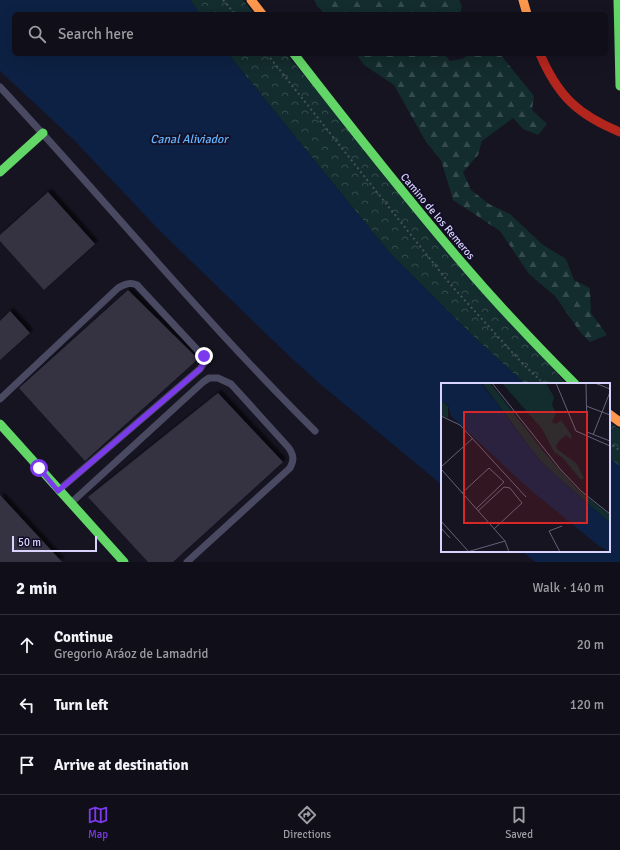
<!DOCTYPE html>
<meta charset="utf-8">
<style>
:root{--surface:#100f19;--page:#191822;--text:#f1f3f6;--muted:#9c9ca2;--line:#302f38;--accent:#7c3aed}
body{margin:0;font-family:Signika,sans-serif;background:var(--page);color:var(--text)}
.scale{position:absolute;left:12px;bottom:10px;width:85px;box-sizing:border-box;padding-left:4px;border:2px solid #d9d4ff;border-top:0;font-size:11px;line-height:14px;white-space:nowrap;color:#d9d4ff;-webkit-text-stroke:3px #130f26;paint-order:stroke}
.stop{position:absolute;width:12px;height:12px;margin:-9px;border:3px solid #7c3aed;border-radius:50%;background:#fff}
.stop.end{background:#7c3aed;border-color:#fff;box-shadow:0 1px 4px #0008}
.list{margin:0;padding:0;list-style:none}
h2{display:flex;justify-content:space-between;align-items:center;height:52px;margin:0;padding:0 16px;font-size:17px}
h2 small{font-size:13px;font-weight:400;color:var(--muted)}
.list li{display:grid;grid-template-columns:26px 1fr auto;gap:12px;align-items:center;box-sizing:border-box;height:60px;padding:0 16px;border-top:1px solid var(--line)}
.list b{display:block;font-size:15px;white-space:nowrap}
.list p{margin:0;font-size:13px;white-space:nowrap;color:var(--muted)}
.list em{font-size:13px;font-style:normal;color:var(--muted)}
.icon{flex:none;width:22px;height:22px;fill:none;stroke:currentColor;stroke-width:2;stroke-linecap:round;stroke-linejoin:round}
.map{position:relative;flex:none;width:620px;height:562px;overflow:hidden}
.search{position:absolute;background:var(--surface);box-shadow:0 4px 16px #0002;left:12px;right:12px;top:12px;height:44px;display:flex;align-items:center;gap:10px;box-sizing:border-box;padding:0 14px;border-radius:6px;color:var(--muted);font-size:15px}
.sheet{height:232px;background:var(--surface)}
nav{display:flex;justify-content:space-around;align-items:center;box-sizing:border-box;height:56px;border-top:1px solid var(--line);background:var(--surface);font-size:11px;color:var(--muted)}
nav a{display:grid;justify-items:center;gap:2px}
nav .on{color:var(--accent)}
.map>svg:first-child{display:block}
.forest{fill:url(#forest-firs)}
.park{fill:url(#park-crowns)}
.water{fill:#0d2144}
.building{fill:#343243;filter:url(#shadow)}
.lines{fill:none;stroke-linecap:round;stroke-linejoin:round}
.path{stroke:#44505f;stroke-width:2;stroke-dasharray:2 3;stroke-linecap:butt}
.lane{stroke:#4a4962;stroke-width:7}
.fast{stroke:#63d668;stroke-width:9}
.slow{stroke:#ff974d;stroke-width:9}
.jam{stroke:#b3261e;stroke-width:9}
.route{stroke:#7c3aed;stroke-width:5}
.labels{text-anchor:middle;stroke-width:4;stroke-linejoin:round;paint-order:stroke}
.street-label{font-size:11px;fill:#d9d4ff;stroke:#130f26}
.water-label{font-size:12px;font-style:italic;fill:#62b6ff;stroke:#130f26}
.inset-road{fill:none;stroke:#64617a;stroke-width:1}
.view{fill:#d62828;fill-opacity:0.15;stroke:#d62828;stroke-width:2}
.inset-edge{fill:none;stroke:#d9d4ff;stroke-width:2}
</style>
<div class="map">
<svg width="620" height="562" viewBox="0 0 620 562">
<defs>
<pattern id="forest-firs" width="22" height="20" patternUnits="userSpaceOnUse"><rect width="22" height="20" fill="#132c2d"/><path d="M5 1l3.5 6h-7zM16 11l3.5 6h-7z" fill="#354a4c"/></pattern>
<pattern id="park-crowns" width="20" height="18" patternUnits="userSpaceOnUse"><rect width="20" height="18" fill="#132c2d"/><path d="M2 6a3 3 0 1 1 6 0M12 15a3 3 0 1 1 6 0" fill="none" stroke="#354a4c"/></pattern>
<filter id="shadow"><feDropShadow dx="3.5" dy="-3.5" stdDeviation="1" flood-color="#0009"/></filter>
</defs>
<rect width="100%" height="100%" fill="#161421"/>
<path class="forest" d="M314 0H459L462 6 460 14H325L317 6Z
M356 54H444L450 61 462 59 470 54H500L534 96 532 110 547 124 538 135 523 129 513 118 482 141 478 155 463 172 471 190 489 204 510 214 543 245 566 259 574 280 590 288 591 313 607 335 590 342 580 332 555 296 529 274 500 231 453 200 441 160 426 142 394 85 364 65Z"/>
<path class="park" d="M190 0H243L254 14H200Z
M228 54H286L566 384H525L476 339 388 251Z
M609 421 620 430V467L609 458Z"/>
<path class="water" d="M0 0H190L200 14H14V54H228L388 251 476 339 525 384H442V485L320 384 285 352 159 230 74 140 0 71Z
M609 458 620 467V562H535L522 551H609Z"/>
<path class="building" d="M48 192 95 244 44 290 0 241V235Z
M128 290 198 359 85 461 19 388Z
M10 311 30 333 0 360V321Z
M218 393 283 462 173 562H148L88 497Z
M0 495 62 562H0Z"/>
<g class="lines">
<path class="path" d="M223 0 235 14
M267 54 450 284 521 362 544 384
M609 442 620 451"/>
<path class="lane" d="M0 87C106 201 204 321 315 431
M0 399 118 288C125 284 130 282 137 285L203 356 204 363 200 369 60 489
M72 502 203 382 209 378H218L231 384 289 448C294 456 294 460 290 468L187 562"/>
<path class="fast" d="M618 0 620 86
M294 54C349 125 405 196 463 264 499 306 536 345 575 384
M0 172 43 133
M0 424 124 562"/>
<path class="slow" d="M251 0 262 14
M523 0 527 14
M609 414 620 422"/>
<path class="jam" d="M540 54C558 96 578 115 620 132"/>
</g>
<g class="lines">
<path class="route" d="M39 468 58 491 200 369 204 363V356"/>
</g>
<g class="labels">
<g class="street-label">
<text transform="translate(438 216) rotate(50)" y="4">Camino de los Remeros</text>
</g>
<g class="water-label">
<text x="189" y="143">Canal Aliviador</text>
</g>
</g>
<g transform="translate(441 383)">
<rect width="169" height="169" fill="#161421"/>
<path d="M0 18 7 23V35L0 32Z" fill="#132c2d"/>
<path d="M61 0H105L113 14 111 22 115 30 111 39 115 41 120 37 131 53 130 56 125 52 119 57 115 63 116 66 135 80 143 95 140 97 122 75 113 69 101 46Z" fill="#132c2d"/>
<path d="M41 0H49L103 69 136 106 169 132V140L100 79Z" fill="#132c2d"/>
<path d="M0 0 41 1 100 79 169 140V169L158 163 87 105 10 33 7 22 0 18Z" fill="#0d2144"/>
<path class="inset-road" d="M51 0 120 87 140 108 169 131M115 0 135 48 169 63M145 0 146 49 169 58M154 0 169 6M145 23 169 32M0 33 19 42 85 114M152 52 169 9M0 84 32 55M0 86 64 158 68 169M21 110 48 85 63 99 35 126M37 128 63 104 69 105 81 120 53 146M0 138 28 169M0 145 9 155M26 169 64 158M119 169 108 148 121 143"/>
<path class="view" d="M23 29H146V140H23Z"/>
<rect width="169" height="169" class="inset-edge"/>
</g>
</svg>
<div class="scale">50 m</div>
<div class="stop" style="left:39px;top:468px"></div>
<div class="stop end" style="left:204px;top:356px"></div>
<div class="search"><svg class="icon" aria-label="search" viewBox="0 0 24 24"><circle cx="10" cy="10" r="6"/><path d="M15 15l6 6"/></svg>Search here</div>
</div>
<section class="sheet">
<h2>2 min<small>Walk · 140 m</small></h2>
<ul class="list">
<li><svg class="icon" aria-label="ahead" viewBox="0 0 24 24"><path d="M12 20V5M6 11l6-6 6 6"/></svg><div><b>Continue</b><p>Gregorio Aráoz de Lamadrid</p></div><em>20 m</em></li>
<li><svg class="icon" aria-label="left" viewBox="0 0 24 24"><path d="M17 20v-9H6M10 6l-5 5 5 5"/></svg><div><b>Turn left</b></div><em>120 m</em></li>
<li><svg class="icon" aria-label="arrive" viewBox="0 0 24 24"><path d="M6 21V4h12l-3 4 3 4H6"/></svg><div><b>Arrive at destination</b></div></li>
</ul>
</section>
<nav>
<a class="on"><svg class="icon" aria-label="map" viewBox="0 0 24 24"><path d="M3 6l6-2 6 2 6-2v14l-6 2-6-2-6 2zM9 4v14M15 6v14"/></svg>Map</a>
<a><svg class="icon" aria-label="directions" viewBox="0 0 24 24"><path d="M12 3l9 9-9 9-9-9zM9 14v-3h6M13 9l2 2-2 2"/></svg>Directions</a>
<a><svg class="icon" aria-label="saved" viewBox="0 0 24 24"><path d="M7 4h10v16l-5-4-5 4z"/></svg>Saved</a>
</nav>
